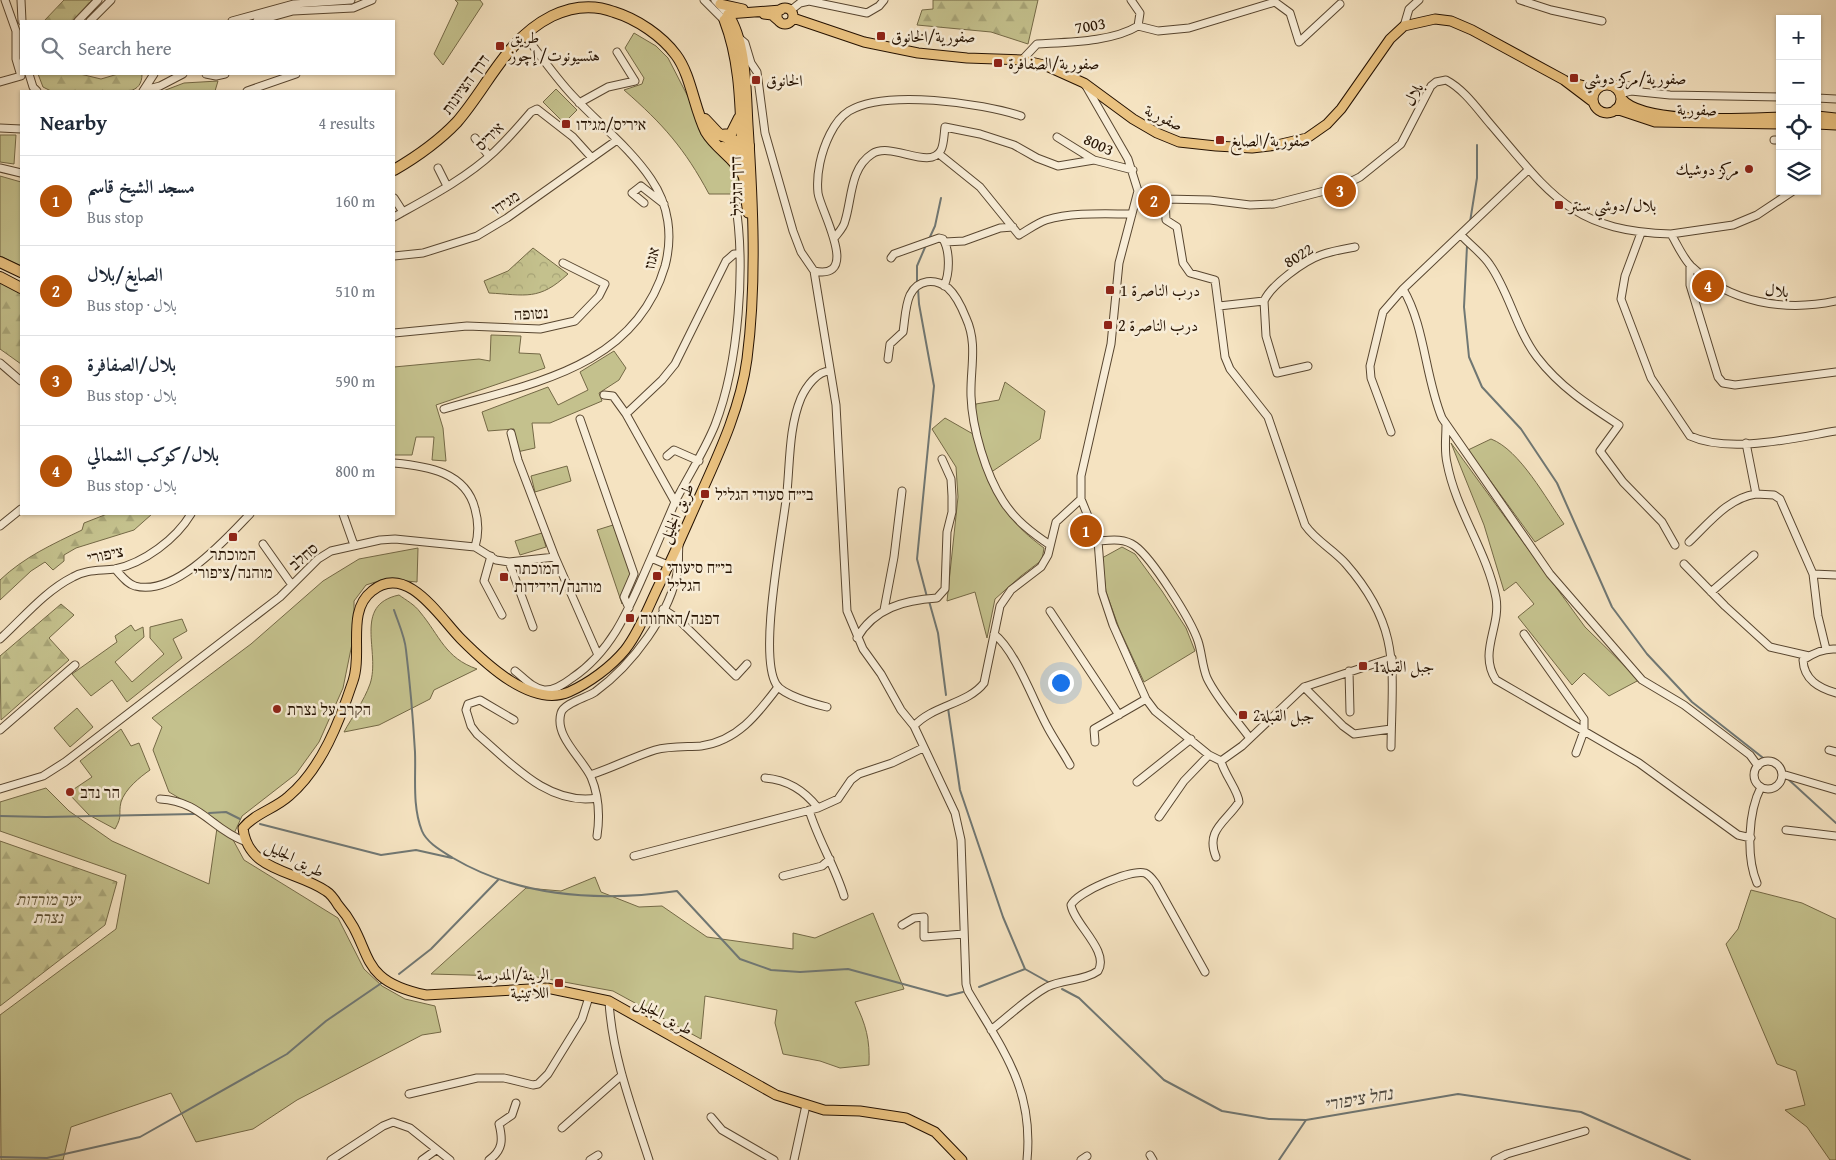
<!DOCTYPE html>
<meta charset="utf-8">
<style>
:root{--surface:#fff;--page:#f6f6f7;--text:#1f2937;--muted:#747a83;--line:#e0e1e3;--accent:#b45309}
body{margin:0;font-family:"Gentium Book Plus",Amiri,"Frank Ruhl Libre",serif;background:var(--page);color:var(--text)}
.controls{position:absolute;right:15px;top:15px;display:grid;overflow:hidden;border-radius:0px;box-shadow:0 1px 4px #0004}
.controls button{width:45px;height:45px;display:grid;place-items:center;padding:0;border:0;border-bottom:1px solid var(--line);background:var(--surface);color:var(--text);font:25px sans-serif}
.you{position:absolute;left:1060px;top:682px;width:18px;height:18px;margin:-12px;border:4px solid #fff;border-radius:50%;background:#1a73e8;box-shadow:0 0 0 8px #1a73e833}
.badge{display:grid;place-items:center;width:32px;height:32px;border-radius:50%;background:var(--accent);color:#fff;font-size:16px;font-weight:700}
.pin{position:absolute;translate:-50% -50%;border:2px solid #fff;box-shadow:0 1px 5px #0006}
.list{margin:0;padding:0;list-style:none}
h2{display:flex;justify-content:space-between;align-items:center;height:65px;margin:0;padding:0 20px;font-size:21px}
h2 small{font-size:16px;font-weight:400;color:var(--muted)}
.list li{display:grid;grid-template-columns:32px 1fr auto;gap:15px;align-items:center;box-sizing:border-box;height:90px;padding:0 20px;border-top:1px solid var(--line)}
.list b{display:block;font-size:19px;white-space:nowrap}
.list p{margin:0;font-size:16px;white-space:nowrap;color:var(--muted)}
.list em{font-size:16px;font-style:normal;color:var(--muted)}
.icon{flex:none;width:28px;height:28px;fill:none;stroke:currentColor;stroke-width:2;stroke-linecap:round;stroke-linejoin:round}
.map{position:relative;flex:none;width:1836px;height:1160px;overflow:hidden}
.search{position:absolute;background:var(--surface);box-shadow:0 1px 4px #0004;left:20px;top:20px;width:375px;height:55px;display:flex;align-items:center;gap:12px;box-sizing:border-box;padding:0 18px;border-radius:0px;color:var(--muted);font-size:19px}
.panel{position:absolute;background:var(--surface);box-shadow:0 1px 4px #0004;left:20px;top:90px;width:375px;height:425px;border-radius:0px}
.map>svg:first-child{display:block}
.grass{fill:#c4c18d;stroke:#746946}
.forest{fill:url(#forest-firs);stroke:#746946}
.park{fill:url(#park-crowns);stroke:#746946}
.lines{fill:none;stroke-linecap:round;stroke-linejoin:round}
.stream{stroke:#707773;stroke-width:2}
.minor-casing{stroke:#584630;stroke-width:9}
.major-casing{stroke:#241100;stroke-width:11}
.highway-casing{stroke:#241100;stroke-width:12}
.minor{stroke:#f8edd7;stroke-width:7}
.major{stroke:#eac280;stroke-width:9}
.highway{stroke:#eac280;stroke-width:10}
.poi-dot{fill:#8f2418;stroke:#f8edd7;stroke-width:2}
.labels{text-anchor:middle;stroke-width:5;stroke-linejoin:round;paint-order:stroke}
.street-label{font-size:16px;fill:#241100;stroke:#f8edd7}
.poi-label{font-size:16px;fill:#241100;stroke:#f8edd7;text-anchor:start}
.park-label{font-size:16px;font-style:italic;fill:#5c4f31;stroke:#f8edd7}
.water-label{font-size:18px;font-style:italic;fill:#504c43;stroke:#f8edd7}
</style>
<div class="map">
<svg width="1836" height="1160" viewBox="0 0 1836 1160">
<defs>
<pattern id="forest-firs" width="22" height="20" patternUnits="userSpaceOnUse" patternTransform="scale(1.25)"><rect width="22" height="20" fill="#c4c18d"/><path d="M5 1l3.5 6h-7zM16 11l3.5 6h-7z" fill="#a8a578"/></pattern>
<pattern id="park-crowns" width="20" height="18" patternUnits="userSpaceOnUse" patternTransform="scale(1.25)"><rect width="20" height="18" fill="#c4c18d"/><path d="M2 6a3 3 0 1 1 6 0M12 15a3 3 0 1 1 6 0" fill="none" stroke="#a8a578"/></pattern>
</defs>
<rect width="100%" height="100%" fill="#f5e3c1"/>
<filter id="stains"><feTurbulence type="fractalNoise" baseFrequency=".004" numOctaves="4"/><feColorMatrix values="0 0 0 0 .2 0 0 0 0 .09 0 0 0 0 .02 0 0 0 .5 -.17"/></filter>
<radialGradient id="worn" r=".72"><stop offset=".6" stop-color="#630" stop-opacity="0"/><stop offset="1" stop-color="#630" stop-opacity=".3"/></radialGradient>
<path class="grass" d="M455 0H480L483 4 443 65 434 54 458 3Z
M634 33 656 46 668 58 699 118 737 170 741 194H709C685 149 663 124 624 90L642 84 644 78 625 48Z
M218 81 215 91H163L184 83Z
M556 89 577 110 564 123 543 102Z
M0 135H16L14 164 0 162Z
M0 176 21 182V266L0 256Z
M491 335 521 336 519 353 540 354 545 368 436 405 443 428 446 461 432 460 434 437H416L412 455H394V367L479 359 490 361Z
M614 351 626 368 619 380 599 393 602 401 550 423H532L535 448 517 452 514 429 488 431 482 412 548 387 558 405 588 390 580 372Z
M1005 382 1045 411 1040 439 987 475C1003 510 1013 525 1044 548L1042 560 1021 576 995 599 987 638 975 592 947 601 958 497 956 467 932 429 945 418 973 434 976 404 999 400Z
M1491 439C1520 450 1546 499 1564 524L1535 542 1468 450Z
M1451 443 1585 627 1639 680 1609 696 1584 673 1572 685 1518 617 1534 604 1516 582 1504 591 1484 525Z
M567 466 571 481 535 492 531 476Z
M613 525 634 580 622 604 597 530Z
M542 533 546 547 520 555 515 541Z
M1122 547 1135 554 1162 591 1186 628 1195 651 1144 682 1119 628 1106 592 1102 558Z
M418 548 417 582 385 579 366 585 354 601V634L343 688 319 742 296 774 242 816 232 838 244 860 338 918 364 969 382 986 405 999 435 1006 441 1032 422 1035 297 1100 253 1129 196 1142 171 1093 71 1127 63 1160H1L0 1015 116 929 126 875 0 831V802L46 788 69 811 112 841 209 884 218 821 169 792 153 750 162 727 152 718 251 644 323 581 359 559Z
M399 595C406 600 415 605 420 612 440 636 445 658 477 669L434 690 430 699 379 725 344 732C352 717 364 701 370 684 381 652 352 605 399 595Z
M182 619 187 631 173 639 182 658 127 702 112 680 91 696 72 674 117 642 115 636 131 625 135 631 143 627 144 637 115 662 132 682 164 654 150 638V627Z
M77 708 93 727 70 747 54 728Z
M121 729 131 746 139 743 150 770C140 777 125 789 121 802 118 815 123 815 115 829L89 815 68 793 92 777 80 761Z
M595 877 601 892 639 907 662 906 707 937 793 949V933L815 938 873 913 904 989 855 1002C866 1025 870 1039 869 1065L840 1068 820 1061 783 1054 775 1023 777 1010 705 996 701 1039 613 991 537 977 431 974 526 888 561 891Z
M1751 890 1802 903 1836 919V1160H1830L1807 1127 1785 1110 1805 1105 1796 1071 1777 1064 1726 944 1738 929Z"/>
<path class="forest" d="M64 0H92L72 21H44Z
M933 0H1038L1028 44 991 32 917 25 922 10 933 9Z
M38 74H80L101 79 118 74H142C142 84 138 89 129 91H51L43 87Z
M0 282 21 293V364L0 349Z
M107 514H152L134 530 76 548 64 555V561L53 570 45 562 31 571 0 600V580C24 557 53 544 82 530L84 523Z
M61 604 74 615 49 638 69 660 1 720 0 656Z
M0 841 117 882 105 925 0 1006Z"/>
<path class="park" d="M533 248 568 274C539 301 526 295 489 293L484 281 508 271Z"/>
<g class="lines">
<path class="stream" d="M1470 222 1477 178V145
M929 239 935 226 941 198
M1467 246 1464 307 1469 357 1482 387 1521 429 1557 483 1612 607 1647 654 1692 702 1781 772
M917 283V266L926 245
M918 288 919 304 934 386 917 559 927 597
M929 601 938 633 946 695
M394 610C398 622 405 637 406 650 410 683 413 718 415 752 416 777 412 806 422 831 427 843 442 851 453 858 521 898 600 902 677 891L740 959 771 970 800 972 848 969 947 996 963 992
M948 708 960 790 1003 917 1025 969 1050 983
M1788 779 1836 823
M209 813 226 812 240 819
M0 816 46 817 194 814
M260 824 381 855 416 850 452 858
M399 974 431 949 498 880
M979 987 1025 969
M1062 989 1079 998 1164 1080 1222 1111 1269 1119 1306 1120 1458 1094 1581 1112 1690 1160
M0 1157 47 1158 140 1137 287 1054 326 1021 383 982
M1279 1160 1306 1120"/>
<defs>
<path id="minor" d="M21 0 22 21
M704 0 724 20
M715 0 728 14
M1520 0 1551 10 1602 21
M791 10 800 3 809 1 867 13 879 6 884 0
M78 21 98 0
M90 21 111 0
M232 21 294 4 351 0
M257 21 293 11 353 8 372 0
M1138 26 1158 31 1189 28 1275 2 1290 13 1299 42 1340 4
M1404 26 1409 9 1419 0
M739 38 745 43 751 63 757 72 765 133 793 231 801 252 814 271C862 281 820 210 818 193 816 174 821 152 830 134 834 126 841 116 849 111 885 89 982 103 1021 116
M1022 60 1037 44C1068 42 1112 42 1138 26L1140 13 1131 0
M29 74 33 87 37 91
M206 74 216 76 225 74
M0 82 21 76 16 59V31L5 0
M1611 85 1622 84 1639 89
M1086 86 1128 159 1138 191 1165 199 1210 200 1250 205 1274 204 1340 187 1360 177 1401 144 1431 86 1436 82 1446 80C1465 90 1478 110 1492 126 1551 195 1572 231 1671 234 1677 244 1683 258 1691 266 1730 303 1785 312 1836 301
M144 90 160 86 183 74
M143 91 154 74
M247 91 296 74
M1620 94 1631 91 1670 95 1780 97
M1817 98 1836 99
M579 103 608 87 635 81 617 52
M0 128 21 129
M1057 137 1094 160 1133 170
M475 138 489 156
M1774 140H1780
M939 154 980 187 1019 235C1028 230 1037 223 1046 220 1073 212 1104 214 1132 214
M0 168 21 173
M438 168 447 186
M1138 191 1119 263 1111 344 1081 476V499L1098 541 1102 592 1113 625 1146 699 1155 711 1171 724 1209 755 1221 761C1224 774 1239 792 1239 802 1226 822 1205 830 1216 857
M394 198 403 212
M1165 199 1166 220 1177 227 1183 263 1190 273 1215 280 1225 357 1230 369 1268 417 1305 525C1316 541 1334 550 1346 564 1402 628 1392 670 1391 747
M644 203 632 193 641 186 664 204
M394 217C428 198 465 179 494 152 507 140 519 126 531 112L537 109 573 137 592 158
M1641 233 1625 276 1621 299 1651 378 1690 436C1730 454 1794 438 1836 431
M1671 234 1733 225 1757 215 1793 191
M1461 235C1470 245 1483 254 1490 265 1509 292 1516 329 1537 357 1560 387 1588 405 1619 425L1600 451 1623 482 1662 522 1675 545
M835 237C839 232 844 227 845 221 852 199 850 168 872 154 891 141 930 171 941 150 944 144 944 134 945 127L980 134 1014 145 1037 158 1058 166 1094 160
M945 242 964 241 1000 228 1013 227
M394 256 423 253 477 236 507 218 617 140
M891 258 894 254 939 238 943 239C950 251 950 273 944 286
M1690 265V285L1718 377 1723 383 1735 385 1836 372
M814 271 836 405 847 611 863 649 881 674 901 710 914 726 955 813 961 840 966 984 968 991C1002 1049 1034 1088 1027 1160
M1403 289C1425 326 1425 377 1442 418L1550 574 1642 680 1684 705 1750 755 1758 766
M1219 306 1264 301
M394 333 467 326 540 329 575 321 599 296 605 284 563 263
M888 359 890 344 903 332C905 320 905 306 910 295 918 279 935 278 948 288 956 295 962 308 966 318 978 344 970 369 971 396 972 428 986 475 1003 501 1015 520 1032 533 1050 545
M0 363 21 381
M1308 366 1277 373 1266 336 1264 301C1271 285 1304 261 1321 255 1332 251 1344 249 1355 247
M604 395 613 396 626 414 675 502
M444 409C532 383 635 368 665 266 673 236 669 205 651 179 630 148 599 124 573 96 555 77 540 55 524 34
M626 414 662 380 675 364 726 261 734 254H739
M580 419 634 574 624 597 629 608
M1446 425C1446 438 1444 450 1447 463 1456 511 1487 551 1496 598 1501 627 1478 652 1496 680L1639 763 1738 835 1751 838
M1391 432 1371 378 1370 366 1383 312 1403 289 1528 170
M1746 443 1756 494 1774 495 1780 499 1813 574 1818 616 1826 649
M667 456 674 450 699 461
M394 463C427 466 466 472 475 509 479 523 479 534 475 547
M343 514 354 545
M0 526 21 509
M1098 541C1111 540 1124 538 1135 546 1152 558 1191 620 1198 641 1202 653 1202 666 1207 678 1217 699 1235 718 1249 737
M1689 542C1709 523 1728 498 1756 494
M263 544 292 585
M491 556 484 581 502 615
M555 557 598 655
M651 558C659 539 667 521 675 502 688 476 704 452 715 425 739 363 746 265 735 200
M509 562 533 627
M1684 564 1725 606 1770 647 1809 656
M115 569C121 575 127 584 135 586 175 597 226 539 250 514
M1813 574 1836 575
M1711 592 1754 555
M663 609 678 619 736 676 747 664
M884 610 894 557 902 491
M1050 611 1119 715
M994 634C1016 651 1034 703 1048 728 1055 741 1063 752 1070 765
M1524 634 1584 719V731L1576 753
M857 638C874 608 905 600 937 598L945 589 947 532 952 512V496L951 479 942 459
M0 639C23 618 45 591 73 577 87 569 100 571 115 569 144 563 176 539 191 514
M1836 649C1823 648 1813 653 1803 660 1804 680 1819 688 1836 693
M515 671C524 678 532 688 544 690 554 691 564 684 572 678 615 649 631 603 651 558L668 565
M1349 671 1350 712
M827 707C815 704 782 695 776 684 758 653 783 531 787 492 790 461 789 427 801 398 806 387 817 371 830 371
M514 720 480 700 468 704 466 710 471 726 477 734C511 763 548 806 597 798
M914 726C933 705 968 704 984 683L1000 606 1011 590 1041 567 1048 555 1056 522 1081 499
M1391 729 1354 734 1343 726 1304 687 1392 658
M0 730 75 665
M1095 742 1094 729 1146 699
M1829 750 1836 752
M1221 761 1242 746 1304 687
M1754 775a14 14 0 1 1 28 0a14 14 0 1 1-28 0Z
M1782 774 1836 790
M590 775C612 768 633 757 655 750 669 746 686 747 701 746 737 741 757 715 778 687
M765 778C788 780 804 790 818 808
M1137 782 1191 739
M0 789 43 776 65 762 280 597 318 559 331 551 380 540 395 539 475 547 496 560 509 562 555 557 518 460 511 433
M160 799C200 801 212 829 244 841
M809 810C818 840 835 866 844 896
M1159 817 1184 781 1209 755
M1786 830 1836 836
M597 836C600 816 599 796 591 777 582 758 554 736 561 713 564 703 586 698 595 692 632 665 671 614 678 568 679 561 678 553 679 545
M634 856 818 808 838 799 851 780 859 774 892 763 923 748
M783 876 822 866 830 859
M1757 883C1746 857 1748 812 1761 787
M902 925 914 918 924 917V937L964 934
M609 1001C612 1055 632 1108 649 1160
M991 1030C1009 1016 1027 998 1047 987 1063 979 1084 981 1098 971 1110 951 1074 924 1071 905 1077 892 1131 869 1145 873 1150 875 1153 880 1156 884L1205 972
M409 1094 477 1078H504L533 1085 538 1084 548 1074 582 1019 589 997
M711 1117 722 1130 774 1160
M562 1128 622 1075
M1150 1155 1153 1160
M331 1160 383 1126 393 1122 410 1128 450 1160
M422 1160 436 1150
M489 1160C503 1150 503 1140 499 1124L512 1115 516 1103
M590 1160 598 1155
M794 1160 806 1105
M1081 1160 1087 1156
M1495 1160 1507 1154 1585 1131"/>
<path id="major" d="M720 4 743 9
M777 16a8 8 0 1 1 16 0a8 8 0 1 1-16 0Z
M728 14C747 42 746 92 748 125 753 203 757 282 747 359 741 405 721 449 702 491 688 522 675 553 660 583 649 605 640 631 625 650 611 667 589 683 569 692 532 708 486 664 461 639 440 618 407 562 372 591 346 611 363 653 353 681 340 720 322 768 289 796 275 809 255 813 243 828 248 872 295 870 326 891 331 894 335 900 338 905 376 948 353 980 426 995L547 988 609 1001 776 1095 824 1110 860 1111 906 1118 935 1132 962 1160
M764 14 772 15 779 21
M726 18 728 14 781 10
M793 18 864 42 918 53 967 58 1022 60 1044 65 1084 83 1133 119 1157 133 1179 142 1216 146 1252 148 1277 145 1307 138 1327 124 1341 109 1390 39 1404 26 1435 19 1451 21 1472 30 1564 80 1593 102
M724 20C748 82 736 150 748 213
M1569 82 1597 89
M1593 99a14 14 0 1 1 28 0a14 14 0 1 1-28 0Z
M1621 98C1642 125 1745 118 1780 117
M1616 109 1655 122 1780 124
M1817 116 1836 118
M1817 124 1836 125"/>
<path id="highway" d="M705 119 720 135 749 146
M720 135 731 134 739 118
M722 147 740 151 749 146
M394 170C418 156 438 142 457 122 489 85 506 39 552 16 573 6 593 4 614 12 637 19 662 36 676 55 691 75 694 108 706 132 716 149 734 157 743 175
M0 262 21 272
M0 277 21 288"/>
</defs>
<use href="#minor" class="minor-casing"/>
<use href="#major" class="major-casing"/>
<use href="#highway" class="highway-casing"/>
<use href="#minor" class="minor"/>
<use href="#major" class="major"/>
<use href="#highway" class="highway"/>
</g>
<g class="poi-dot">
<rect x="876" y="31" width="10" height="10" rx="2.5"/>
<rect x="495" y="41" width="10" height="10" rx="2.5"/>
<rect x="993" y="58" width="10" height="10" rx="2.5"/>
<rect x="1569" y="73" width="10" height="10" rx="2.5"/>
<rect x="751" y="75" width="10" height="10" rx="2.5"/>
<rect x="561" y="119" width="10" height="10" rx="2.5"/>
<rect x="1215" y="135" width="10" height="10" rx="2.5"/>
<circle cx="1749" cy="169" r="5"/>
<rect x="1554" y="200" width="10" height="10" rx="2.5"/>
<rect x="1105" y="285" width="10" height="10" rx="2.5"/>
<rect x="1103" y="320" width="10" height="10" rx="2.5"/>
<rect x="700" y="489" width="10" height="10" rx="2.5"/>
<rect x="228" y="532" width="10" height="10" rx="2.5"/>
<rect x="652" y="571" width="10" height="10" rx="2.5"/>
<rect x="499" y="572" width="10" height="10" rx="2.5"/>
<rect x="625" y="613" width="10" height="10" rx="2.5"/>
<rect x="1358" y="661" width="10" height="10" rx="2.5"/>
<circle cx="277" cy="709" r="5"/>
<rect x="1238" y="710" width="10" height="10" rx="2.5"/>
<circle cx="70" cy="792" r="5"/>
<rect x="554" y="978" width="10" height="10" rx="2.5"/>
</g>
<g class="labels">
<g class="street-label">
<text transform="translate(1090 25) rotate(-10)" y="6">7003</text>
<text transform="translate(465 84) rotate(-54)" y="6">דרך הציונות</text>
<text transform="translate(1413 94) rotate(-61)" y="6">بلال</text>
<text transform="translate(1697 109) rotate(1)" y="6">صفورية</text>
<text transform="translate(1164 117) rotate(25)" y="6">صفورية</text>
<text transform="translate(489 136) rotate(-44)" y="6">איריס</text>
<text transform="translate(1099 144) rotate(25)" y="6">8003</text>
<text transform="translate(736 186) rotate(-92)" y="6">דרך הגליל</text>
<text transform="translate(505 202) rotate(-34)" y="6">מגידו</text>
<text transform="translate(1298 255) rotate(-32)" y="6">8022</text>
<text transform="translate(651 258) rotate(-75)" y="6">אגוז</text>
<text transform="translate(1777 290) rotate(6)" y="6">بلال</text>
<text transform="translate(531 313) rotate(-3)" y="6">נטופה</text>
<text transform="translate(676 513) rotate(-66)" y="6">طريق الجليل</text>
<text transform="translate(105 554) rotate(-12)" y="6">ציפורי</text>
<text transform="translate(303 556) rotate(-41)" y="6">סחלב</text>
<text transform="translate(295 858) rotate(27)" y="6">طريق الجليل</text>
<text transform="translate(664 1015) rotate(29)" y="6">طريق الجليل</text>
</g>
<g class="poi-label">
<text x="891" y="42">صفورية/الخانوق</text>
<text x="510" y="43">طريق<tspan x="510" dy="18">هتسيونوت/ إچوز</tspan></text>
<text x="1008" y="69">صفورية/الصفافرة</text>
<text x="1584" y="84">صفورية/مركز دوشي</text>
<text x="766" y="86">الخانوق</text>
<text x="576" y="130">איריס/מגידו</text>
<text x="1230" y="146">صفورية/الصايغ</text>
<text x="1739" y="175" text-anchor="end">مركز دوشيك</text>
<text x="1569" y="211">بلال/دوشي سنتر</text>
<text x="1120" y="296">درب الناصرة 1</text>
<text x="1118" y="331">درب الناصرة 2</text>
<text x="715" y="500">בי״ח סעודי הגליל</text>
<text x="233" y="560" text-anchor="middle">המוכתר<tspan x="233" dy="18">מוהנה/ציפורי</tspan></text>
<text x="667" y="573">בי״ח סיעודי<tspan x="667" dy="18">הגליל</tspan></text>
<text x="514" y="574">המוכתר<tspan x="514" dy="18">מוהנה/הידידות</tspan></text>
<text x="640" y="624">דפנה/האחווה</text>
<text x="1373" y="672">جبل القبلة1</text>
<text x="287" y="715">הקרב על נצרת</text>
<text x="1253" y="721">جبل القبلة2</text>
<text x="80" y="798">הר נדב</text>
<text x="549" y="980" text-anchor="end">الرينة/المدرسة<tspan x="549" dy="18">اللاتينية</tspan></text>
</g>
<g class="park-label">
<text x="48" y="905">יער מורדות<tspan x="48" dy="18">נצרת</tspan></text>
</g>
<g class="water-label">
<text transform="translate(1358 1099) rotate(-10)" y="6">נחל ציפורי</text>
</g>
</g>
<rect width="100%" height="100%" filter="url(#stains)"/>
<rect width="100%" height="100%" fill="url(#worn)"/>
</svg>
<div class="controls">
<button>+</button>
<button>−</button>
<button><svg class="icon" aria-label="locate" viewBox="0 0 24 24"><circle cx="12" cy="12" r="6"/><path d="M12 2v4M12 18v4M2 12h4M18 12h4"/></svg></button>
<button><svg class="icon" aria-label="layers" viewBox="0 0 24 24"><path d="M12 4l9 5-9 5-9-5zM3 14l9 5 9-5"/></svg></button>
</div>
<div class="you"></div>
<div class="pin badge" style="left:1086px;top:531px">1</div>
<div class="pin badge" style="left:1154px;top:201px">2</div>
<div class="pin badge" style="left:1340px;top:191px">3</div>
<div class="pin badge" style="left:1708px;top:286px">4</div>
<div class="search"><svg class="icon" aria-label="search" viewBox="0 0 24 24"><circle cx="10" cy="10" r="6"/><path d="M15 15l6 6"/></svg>Search here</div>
<section class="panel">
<h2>Nearby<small>4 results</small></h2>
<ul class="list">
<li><span class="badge">1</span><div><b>مسجد الشيخ قاسم</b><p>Bus stop</p></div><em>160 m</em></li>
<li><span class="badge">2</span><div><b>الصايغ/بلال</b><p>Bus stop · بلال</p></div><em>510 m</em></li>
<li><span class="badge">3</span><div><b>بلال/الصفافرة</b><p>Bus stop · بلال</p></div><em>590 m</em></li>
<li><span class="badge">4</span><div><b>بلال/كوكب الشمالي</b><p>Bus stop · بلال</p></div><em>800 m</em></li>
</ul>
</section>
</div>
